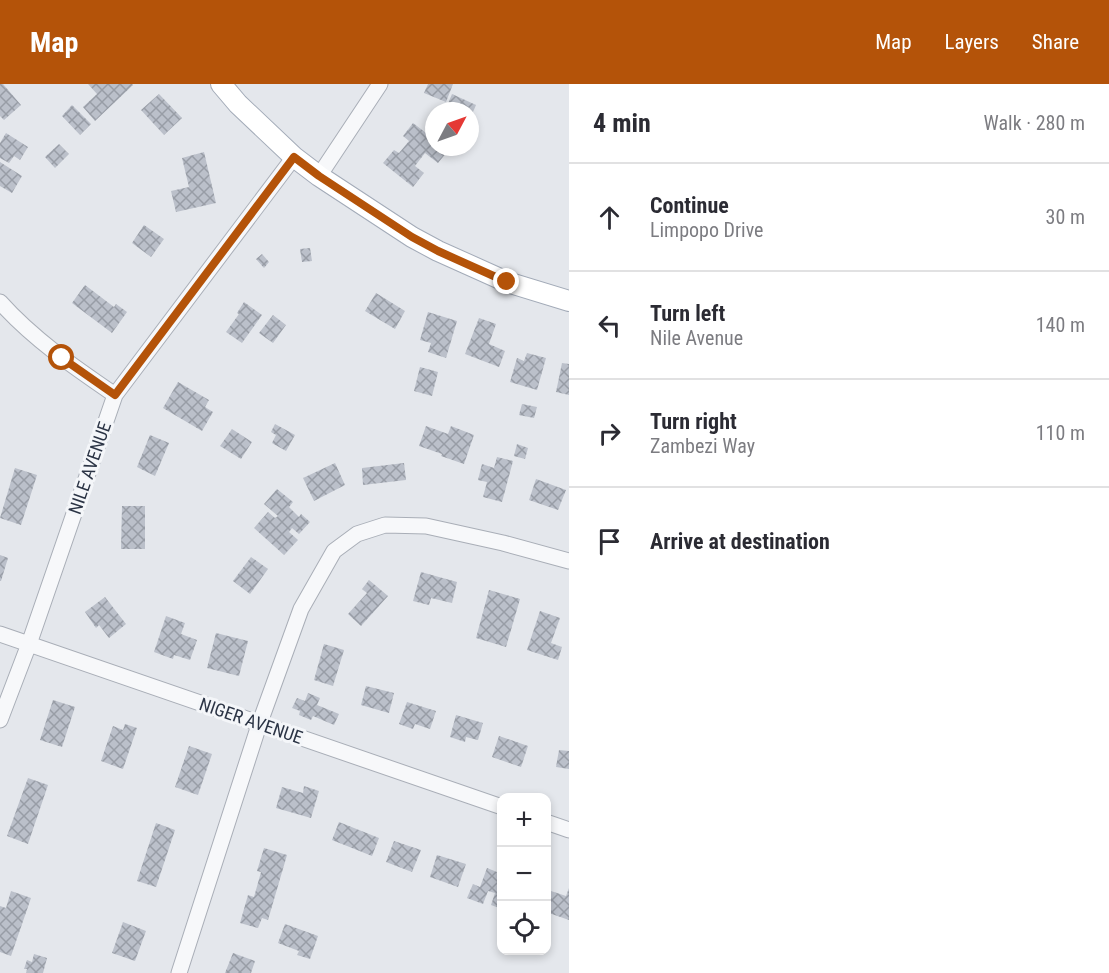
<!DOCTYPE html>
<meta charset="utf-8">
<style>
:root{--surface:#fff;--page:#f7f7f7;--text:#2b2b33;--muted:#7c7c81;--line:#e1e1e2;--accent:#b45309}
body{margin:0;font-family:"Roboto Condensed",sans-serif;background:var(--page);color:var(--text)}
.controls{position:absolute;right:18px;bottom:18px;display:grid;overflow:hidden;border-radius:12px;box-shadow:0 3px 9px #0003}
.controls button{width:54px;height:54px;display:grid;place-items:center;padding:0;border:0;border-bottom:2px solid var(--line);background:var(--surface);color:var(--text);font:30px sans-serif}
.compass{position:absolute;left:425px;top:18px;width:54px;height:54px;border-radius:50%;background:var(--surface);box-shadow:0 3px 9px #0003;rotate:49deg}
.stop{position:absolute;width:18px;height:18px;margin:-14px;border:4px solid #b45309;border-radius:50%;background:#fff}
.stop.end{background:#b45309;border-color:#fff;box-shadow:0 2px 6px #0008}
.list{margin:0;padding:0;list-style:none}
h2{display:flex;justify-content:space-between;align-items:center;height:78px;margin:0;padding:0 24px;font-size:26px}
h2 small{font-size:20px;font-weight:400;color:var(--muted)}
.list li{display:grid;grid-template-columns:39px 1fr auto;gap:18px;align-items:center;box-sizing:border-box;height:108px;padding:0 24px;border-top:2px solid var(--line)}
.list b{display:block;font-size:22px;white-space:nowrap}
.list p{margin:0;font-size:20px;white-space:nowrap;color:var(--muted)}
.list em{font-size:20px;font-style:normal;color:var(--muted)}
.icon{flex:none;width:33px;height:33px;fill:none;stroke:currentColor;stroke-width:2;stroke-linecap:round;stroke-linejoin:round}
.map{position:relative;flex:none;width:569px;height:889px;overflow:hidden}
header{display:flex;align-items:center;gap:36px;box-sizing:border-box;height:84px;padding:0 30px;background:var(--accent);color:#fff}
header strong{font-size:28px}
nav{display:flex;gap:33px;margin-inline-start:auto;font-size:21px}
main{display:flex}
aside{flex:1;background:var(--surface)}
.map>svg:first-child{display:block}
.building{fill:url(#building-cross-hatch)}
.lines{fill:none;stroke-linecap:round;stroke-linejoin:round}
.minor-casing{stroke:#a9aeb7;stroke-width:17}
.major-casing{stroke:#a3abb8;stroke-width:22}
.minor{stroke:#f7f8fa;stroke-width:15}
.major{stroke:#fff;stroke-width:20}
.route{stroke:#b45309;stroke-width:8}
.labels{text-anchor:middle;stroke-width:6;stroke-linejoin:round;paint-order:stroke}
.street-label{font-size:18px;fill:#2b3445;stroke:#f4f6f9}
</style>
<header>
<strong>Map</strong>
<nav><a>Map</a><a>Layers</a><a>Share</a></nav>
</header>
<main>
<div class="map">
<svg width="569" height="889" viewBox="0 0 569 889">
<defs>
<pattern id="building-cross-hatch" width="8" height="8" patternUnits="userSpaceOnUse" patternTransform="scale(1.5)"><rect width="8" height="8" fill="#bbc0ca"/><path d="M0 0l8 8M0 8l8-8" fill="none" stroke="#989da6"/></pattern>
</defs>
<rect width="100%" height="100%" fill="#e4e7ec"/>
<path class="building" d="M0 0H3L21 21 4 36 0 32Z
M88 0H132L133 1 95 37 83 23 97 10Z
M428 0H453L446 18 424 9Z
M159 10 182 34 164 51 141 26Z
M452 10 476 21 470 35V27H445Z
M72 21 91 40 80 51 62 32Z
M413 39 430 52 434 47V63H451L438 79 425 69 415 82 424 89 413 103 383 79 394 66 399 69 409 57 403 52Z
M6 49 28 63 20 76 14 72 9 79 0 74V59Z
M59 60 69 70 55 84 45 73Z
M204 68 216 119 176 128 171 107 189 103 182 74Z
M0 78 22 92 12 109 0 102Z
M144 141 164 155 151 173 132 159Z
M310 164 312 177 302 178 300 165Z
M262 170 269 178 264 184 256 175Z
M85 201 114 223 116 220 127 228 112 249 72 219Z
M376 209 405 227 395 245 365 227Z
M244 218 262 231 242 259 226 248 239 230 237 229Z
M428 228 457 237 446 274 428 268 431 259 420 256Z
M273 231 286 241 273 259 259 249Z
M479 234 496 240 489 260 505 267 499 283 465 270Z
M527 269 546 274 537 306 510 298 517 274 524 277Z
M562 279 569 280V311L556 308Z
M420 283 438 288 432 312 414 307Z
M178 298 209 316 205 323 213 328 202 347 163 324Z
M522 320 537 323 534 334 519 331Z
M275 340 295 351 286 367 272 359 276 351 271 348Z
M426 342 448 350 451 342 474 351 464 380 441 372 442 370 419 362Z
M232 345 252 358 241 375 220 362Z
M150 351 169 359 155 392 137 383Z
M517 360 528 364 525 375 514 372Z
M497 373 513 377 502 418 483 413 487 398 478 396 482 380 494 384Z
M335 379 345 401 314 417 303 394Z
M404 379 406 396 363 401 362 384Z
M15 384 37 391 21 441 0 434Z
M536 395 566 406 558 426 529 416Z
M277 405 293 418 289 423 299 433 301 430 310 438 299 450 292 444 289 448 298 456 284 471 254 444 268 428 275 434 278 432 264 420Z
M122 422H145V465H121Z
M0 471 8 474 1 497H0Z
M251 473 268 485 250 510 233 497Z
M421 488 457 498 452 519 431 514 429 521 413 517Z
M369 496 388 512 361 542 348 530 367 509 362 505Z
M489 506 520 515 506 563 476 554Z
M105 513 126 540 109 554 99 541 96 544 85 528Z
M540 527 560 534 551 559 562 563 558 576 527 566Z
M166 532 185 539 181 550 197 556 190 576 174 571 173 575 154 568Z
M216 549 248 557 239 592 207 584Z
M324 560 344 566 333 602 314 596Z
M366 602 394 609 389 629 361 621Z
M308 609 320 614 317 621 339 630 334 641 313 632 311 636 299 631 300 627 292 624 297 614 305 617Z
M53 616 75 623 62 663 40 656Z
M407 618 436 627 430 645 415 640 413 645 399 640Z
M456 631 483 639 478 656 466 653 465 658 450 653Z
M125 640 137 644 123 685 101 677 113 642 123 646Z
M499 652 528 662 521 683 492 673Z
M189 662 212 670 198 711 175 703Z
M559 666 569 667V685L556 683Z
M28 694 48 701 28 760 7 752Z
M304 702 319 707 311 734 276 724 282 703 303 709Z
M339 738 379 754 372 772 332 756Z
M156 739 175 746 156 803 137 797Z
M394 757 421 766 412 788 386 778Z
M264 764 287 771 268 836 262 834 258 844 240 839 248 811 254 813 261 788 257 787Z
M437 771 466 780 458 803 430 793Z
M487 784 502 790V825L491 821 495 809 488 807 483 820 467 814 473 800 480 803Z
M569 804V836L546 828 548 806 566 812Z
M11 807 31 814 11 872 0 868V822L6 824Z
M123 838 146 847 135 877 112 869Z
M285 840 318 852 310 875 297 871 299 867 278 859Z
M233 869 255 877 251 889H225Z
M34 870 47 874 43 889H26L27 885H24L27 876 32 878Z"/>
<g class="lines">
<defs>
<path id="minor" d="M319 92 380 0
M0 218C33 255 74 283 115 311
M0 550 502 723
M0 636 29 560 115 311 294 73
M546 738 569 746
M179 889 259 641 301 525 334 467 357 450 385 441 426 442 503 459 569 477"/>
<path id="major" d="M221 0 238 20 294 73 319 92 412 153 438 167 507 198 569 217"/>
</defs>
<use href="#minor" class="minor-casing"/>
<use href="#major" class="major-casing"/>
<use href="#minor" class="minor"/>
<use href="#major" class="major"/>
</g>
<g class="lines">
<path class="route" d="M62 274 115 311 294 73 319 92 412 153 438 167 507 198"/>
</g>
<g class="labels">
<g class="street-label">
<text transform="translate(90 384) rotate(-71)" y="6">NILE AVENUE</text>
<text transform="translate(251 637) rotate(19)" y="6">NIGER AVENUE</text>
</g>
</g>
</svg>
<div class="controls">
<button>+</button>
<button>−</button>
<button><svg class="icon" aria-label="locate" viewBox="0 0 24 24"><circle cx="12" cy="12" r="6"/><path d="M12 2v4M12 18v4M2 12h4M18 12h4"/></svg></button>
</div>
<svg class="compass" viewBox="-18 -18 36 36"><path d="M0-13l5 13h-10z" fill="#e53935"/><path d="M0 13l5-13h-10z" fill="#7c7c81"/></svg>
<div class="stop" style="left:62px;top:274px"></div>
<div class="stop end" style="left:507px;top:198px"></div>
</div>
<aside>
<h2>4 min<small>Walk · 280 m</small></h2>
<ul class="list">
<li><svg class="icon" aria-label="ahead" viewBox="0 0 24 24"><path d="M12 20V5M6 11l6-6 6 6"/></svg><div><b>Continue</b><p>Limpopo Drive</p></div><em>30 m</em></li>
<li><svg class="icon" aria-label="left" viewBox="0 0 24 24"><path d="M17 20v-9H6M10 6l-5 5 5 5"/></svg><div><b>Turn left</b><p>Nile Avenue</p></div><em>140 m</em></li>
<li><svg class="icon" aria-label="right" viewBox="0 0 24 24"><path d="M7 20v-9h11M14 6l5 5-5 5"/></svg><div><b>Turn right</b><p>Zambezi Way</p></div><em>110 m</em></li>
<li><svg class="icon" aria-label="arrive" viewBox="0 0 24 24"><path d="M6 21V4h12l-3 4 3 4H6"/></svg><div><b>Arrive at destination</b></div></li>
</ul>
</aside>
</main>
